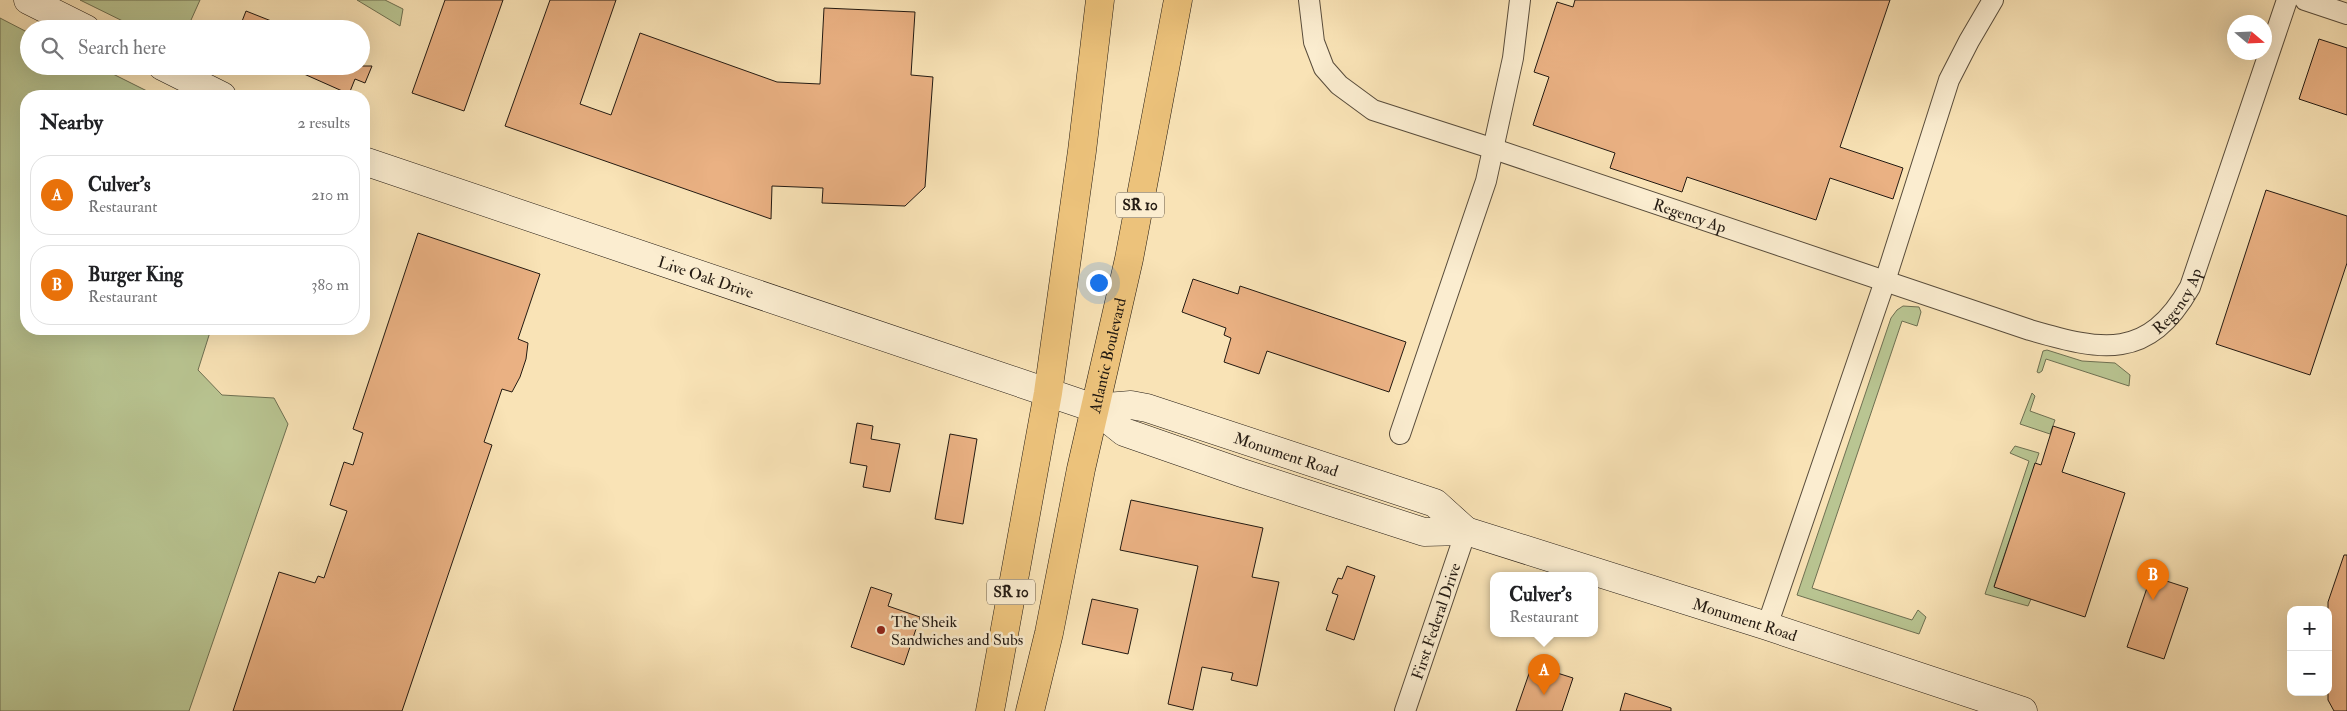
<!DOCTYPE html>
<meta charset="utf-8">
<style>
:root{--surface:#fff;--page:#f6f6f6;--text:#202124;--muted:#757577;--line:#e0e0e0;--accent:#8f2418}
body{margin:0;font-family:"IM FELL Double Pica",serif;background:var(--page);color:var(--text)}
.controls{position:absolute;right:15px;bottom:15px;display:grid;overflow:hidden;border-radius:10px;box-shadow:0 5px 20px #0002}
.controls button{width:45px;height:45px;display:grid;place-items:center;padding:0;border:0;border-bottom:1px solid var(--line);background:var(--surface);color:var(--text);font:25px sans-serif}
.compass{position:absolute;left:2227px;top:15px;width:45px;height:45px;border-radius:50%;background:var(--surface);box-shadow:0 5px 20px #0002;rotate:109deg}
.you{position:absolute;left:1098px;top:282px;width:18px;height:18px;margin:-12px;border:4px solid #fff;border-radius:50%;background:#1a73e8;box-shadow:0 0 0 8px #1a73e833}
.badge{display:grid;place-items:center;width:32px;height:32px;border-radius:50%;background:var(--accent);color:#fff;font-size:16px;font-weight:700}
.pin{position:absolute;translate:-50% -41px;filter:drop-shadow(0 1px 2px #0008)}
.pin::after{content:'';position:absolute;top:26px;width:18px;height:15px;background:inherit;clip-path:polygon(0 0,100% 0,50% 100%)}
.popup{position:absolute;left:1490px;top:572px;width:108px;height:65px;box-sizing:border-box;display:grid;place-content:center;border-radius:10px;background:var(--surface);filter:drop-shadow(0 1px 4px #0005);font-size:16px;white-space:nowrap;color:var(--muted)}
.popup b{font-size:19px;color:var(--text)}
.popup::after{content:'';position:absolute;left:50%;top:100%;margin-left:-10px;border:10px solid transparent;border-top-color:var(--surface)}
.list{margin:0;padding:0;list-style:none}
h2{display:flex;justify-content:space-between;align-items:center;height:65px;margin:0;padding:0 20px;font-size:21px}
h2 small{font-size:16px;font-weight:400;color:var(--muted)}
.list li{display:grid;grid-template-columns:32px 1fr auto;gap:15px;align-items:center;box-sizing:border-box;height:80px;margin:0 10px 10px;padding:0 10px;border:1px solid var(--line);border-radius:20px}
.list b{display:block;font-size:19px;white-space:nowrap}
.list p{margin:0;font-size:16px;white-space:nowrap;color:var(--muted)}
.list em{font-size:16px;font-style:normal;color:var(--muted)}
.icon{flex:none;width:28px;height:28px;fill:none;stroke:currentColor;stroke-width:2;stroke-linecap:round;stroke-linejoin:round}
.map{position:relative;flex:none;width:2347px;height:711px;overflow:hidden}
.search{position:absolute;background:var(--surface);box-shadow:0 5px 20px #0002;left:20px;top:20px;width:350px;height:55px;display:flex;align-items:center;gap:12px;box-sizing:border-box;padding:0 18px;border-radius:28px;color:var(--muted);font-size:19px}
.panel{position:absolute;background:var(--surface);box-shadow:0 5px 20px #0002;left:20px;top:90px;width:350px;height:245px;border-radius:20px}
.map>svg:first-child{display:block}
.green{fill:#b9c592;stroke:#6e7052}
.building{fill:#eab183;stroke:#231a12}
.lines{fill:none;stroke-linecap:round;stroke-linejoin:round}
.minor-casing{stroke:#584c3b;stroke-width:22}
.secondary-casing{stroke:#231a12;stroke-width:29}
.trunk-casing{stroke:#231a12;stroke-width:29}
.minor{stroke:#fbedd0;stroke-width:20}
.secondary{stroke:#fbedd0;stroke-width:28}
.trunk{stroke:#ecc27b;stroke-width:28}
.poi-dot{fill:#8f2418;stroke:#fbedd0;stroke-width:2}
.labels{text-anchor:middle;stroke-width:5;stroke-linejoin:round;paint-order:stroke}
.shield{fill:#fbedd0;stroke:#64594b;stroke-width:1}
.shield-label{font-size:15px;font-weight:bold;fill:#231a12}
.street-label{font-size:16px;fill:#231a12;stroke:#fbedd0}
.poi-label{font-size:16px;fill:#231a12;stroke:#fbedd0;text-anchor:start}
</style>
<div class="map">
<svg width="2347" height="711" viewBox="0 0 2347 711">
<rect width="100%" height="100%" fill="#f9e3b6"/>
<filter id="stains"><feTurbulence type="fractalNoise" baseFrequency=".004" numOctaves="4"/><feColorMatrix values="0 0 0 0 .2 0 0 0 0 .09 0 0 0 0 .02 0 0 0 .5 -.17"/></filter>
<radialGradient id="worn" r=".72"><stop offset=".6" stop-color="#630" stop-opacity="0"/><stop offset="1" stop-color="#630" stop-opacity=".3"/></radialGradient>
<path class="green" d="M80 0H200L187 29H139Z
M357 0H385L403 9 400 26Z
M0 18 29 33V66H97L157 96H26V329H211L198 370 222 395 274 398 288 424 189 711H0Z
M1903 306 1919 307 1921 312 1917 326 1902 321 1812 588 1912 620 1918 610 1926 617 1919 634 1797 595 1891 318 1897 310Z
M2047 350 2082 361 2115 363 2130 375 2129 386 2046 359 2042 371 2039 373 2037 372 2043 351Z
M2032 393 2035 396 2030 411 2055 420 2050 434 2020 424Z
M2015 446 2039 453 1994 586 2031 599 2028 606 1985 594 2029 461 2010 453Z"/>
<path class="building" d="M445 0H503L464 111 412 93Z
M550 0H616L580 104 611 115 640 33 777 82 820 84 824 8 915 12 911 75 933 77 925 187 905 206 822 203 823 188 772 186 771 219 505 126Z
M1575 0H1890L1840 147 1903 168 1893 199 1830 178 1816 220 1687 177 1682 192 1610 168 1615 153 1533 125 1549 77 1534 72 1557 2 1573 7Z
M246 11 289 28V29H239Z
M2319 39 2347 48V115L2299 99Z
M286 66H372L365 83 355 79 349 94Z
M2266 190 2347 216V263L2310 375 2216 344Z
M418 233 540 274 518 339 528 343 526 359 520 377 512 392 502 389 484 442 492 445 402 711H233L279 572 315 583 318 576 324 578 347 511 330 505 344 462 353 465 363 433 353 429Z
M1193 279 1238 294 1240 286 1406 342 1389 392 1267 351 1259 374 1224 362 1231 338 1224 335 1226 328 1182 312Z
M857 423 873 426 871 439 900 444 890 492 863 487 867 466 850 463Z
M2053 426 2075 433 2062 472 2125 493 2085 617 1994 587 2035 463 2041 465Z
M950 434 977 439 963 524 935 519Z
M1131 500 1263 528 1252 577 1279 582 1257 686 1231 680 1233 673 1202 667 1193 710 1168 704 1198 566 1120 550Z
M2344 555H2347V711H2334L2328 700V602Z
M1347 566 1375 576 1354 640 1326 630 1338 595 1332 593 1338 578 1342 579Z
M2151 576 2188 588 2164 659 2127 647Z
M871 587 892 594 888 606 920 617 904 665 851 647Z
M1092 599 1138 609 1128 654 1082 644Z
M1532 665 1573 678 1562 711H1516Z
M1625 693 1671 708V711H1620Z"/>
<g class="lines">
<defs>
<g id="minor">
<path id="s1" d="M1309 0 1314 42 1324 68 1339 85 1373 110 1494 149 2030 330C2102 351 2148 361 2190 287L2287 0"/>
<path d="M2305 0 2347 14"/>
<path d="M1400 434 1486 181 1513 58 1520 0"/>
<path d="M1767 626 1885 281 1949 80 1969 41 1993 0"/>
<path id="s2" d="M1405 711 1466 531"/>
</g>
<g id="secondary">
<path d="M28 0 86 29"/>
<path d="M162 66 222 96"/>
<path id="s3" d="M364 161 1094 408 1124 432 1242 473 1424 532 1466 531 1767 626 2023 711"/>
<path id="s4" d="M1094 408 1131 405 1147 408 1435 503 1466 531"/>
</g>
<g id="trunk">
<path d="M990 711 1048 393 1082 151 1100 0"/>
<path id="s5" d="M1030 711 1049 633 1081 469 1129 259 1178 0"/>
</g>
</defs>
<use href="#minor" class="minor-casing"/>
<use href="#secondary" class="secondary-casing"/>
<use href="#trunk" class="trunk-casing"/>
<use href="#minor" class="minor"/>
<use href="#secondary" class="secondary"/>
<use href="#trunk" class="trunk"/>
</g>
<circle class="poi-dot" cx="881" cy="630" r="5"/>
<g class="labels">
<g class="shield">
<rect x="1116" y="192.5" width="48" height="25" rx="4"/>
<rect x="987" y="579.5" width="48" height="25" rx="4"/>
</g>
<g class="shield-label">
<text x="1140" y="210">SR 10</text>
<text x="1011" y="597">SR 10</text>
</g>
<g class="street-label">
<text dy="6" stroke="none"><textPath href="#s1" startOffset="469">Regency Ap</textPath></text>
<text dy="6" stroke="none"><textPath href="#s3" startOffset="361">Live Oak Drive</textPath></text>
<text dy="6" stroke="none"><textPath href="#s1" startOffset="995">Regency Ap</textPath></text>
<text dy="6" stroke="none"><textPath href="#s5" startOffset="364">Atlantic Boulevard</textPath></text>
<text dy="6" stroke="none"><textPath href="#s4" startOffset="200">Monument Road</textPath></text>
<text dy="6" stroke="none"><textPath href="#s3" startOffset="1460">Monument Road</textPath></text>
<text dy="6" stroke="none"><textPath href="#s2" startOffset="95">First Federal Drive</textPath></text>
</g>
<g class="poi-label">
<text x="891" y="627">The Sheik<tspan x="891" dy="18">Sandwiches and Subs</tspan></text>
</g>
</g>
<rect width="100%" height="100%" filter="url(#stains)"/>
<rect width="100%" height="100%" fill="url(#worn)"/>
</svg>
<div class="controls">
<button>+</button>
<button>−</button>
</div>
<svg class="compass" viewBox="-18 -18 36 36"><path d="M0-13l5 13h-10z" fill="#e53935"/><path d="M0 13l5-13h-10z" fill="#757577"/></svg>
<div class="you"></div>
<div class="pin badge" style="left:1544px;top:695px;background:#e8710a">A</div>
<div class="popup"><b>Culver's</b>Restaurant</div>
<div class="pin badge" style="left:2153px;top:600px;background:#e8710a">B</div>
<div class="search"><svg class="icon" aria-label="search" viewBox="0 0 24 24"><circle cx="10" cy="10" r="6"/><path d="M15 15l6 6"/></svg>Search here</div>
<section class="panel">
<h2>Nearby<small>2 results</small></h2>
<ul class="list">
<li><span class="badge" style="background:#e8710a">A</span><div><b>Culver's</b><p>Restaurant</p></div><em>210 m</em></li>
<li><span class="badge" style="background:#e8710a">B</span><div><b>Burger King</b><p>Restaurant</p></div><em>380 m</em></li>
</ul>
</section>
</div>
